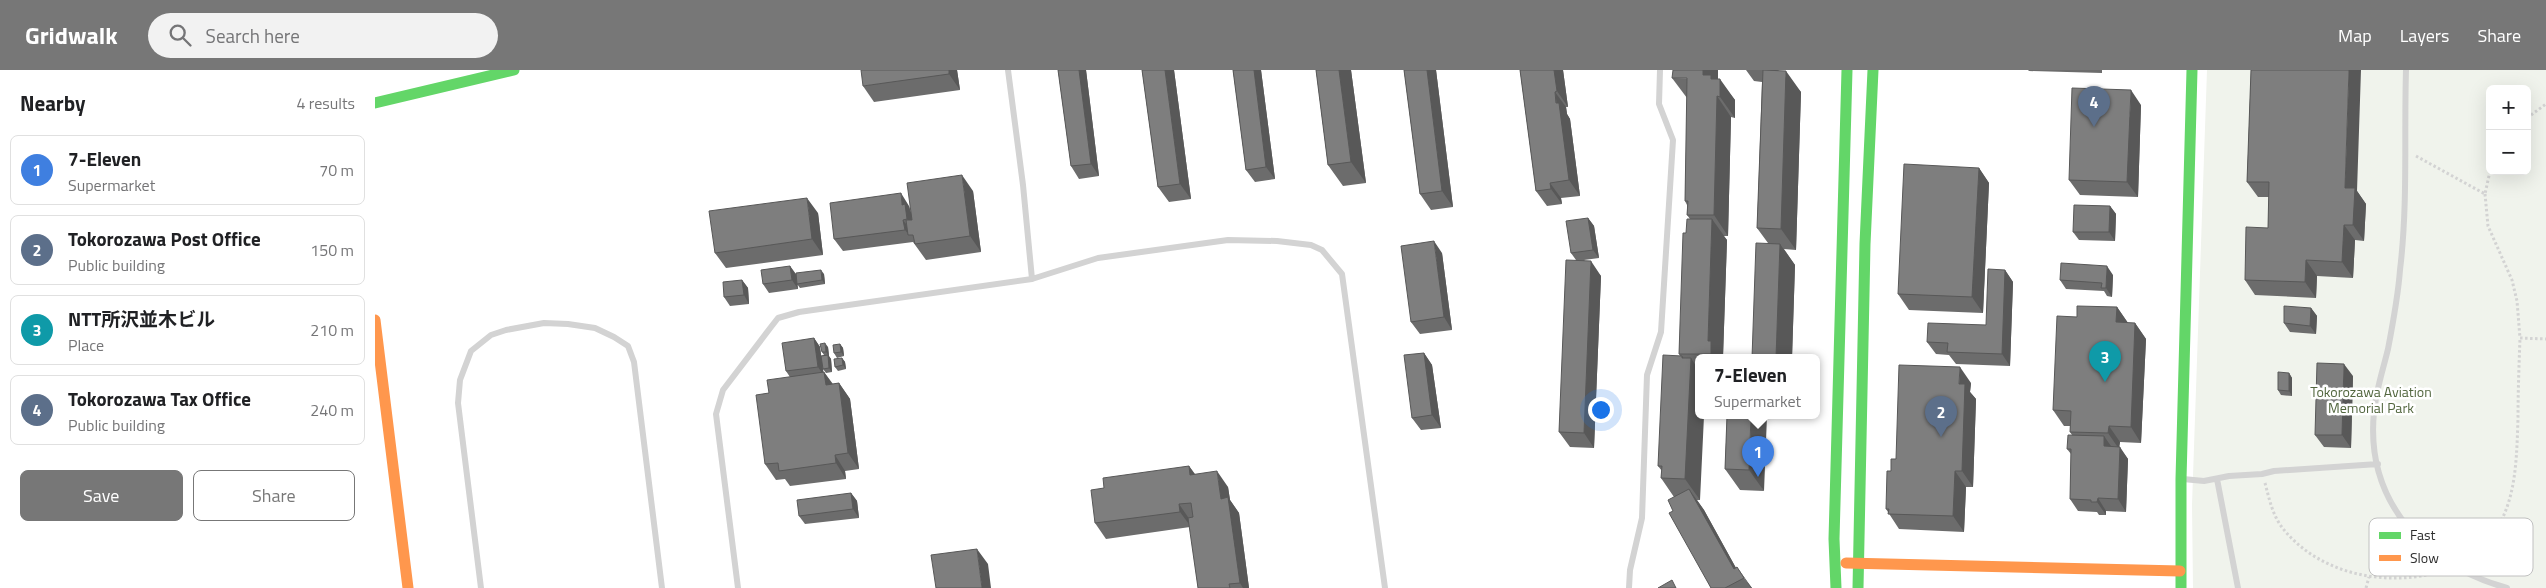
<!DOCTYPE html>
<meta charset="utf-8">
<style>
:root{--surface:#fff;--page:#f2f2f2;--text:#202124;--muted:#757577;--line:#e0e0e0;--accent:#777}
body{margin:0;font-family:"Titillium Web","Noto Sans JP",sans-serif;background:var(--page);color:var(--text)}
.controls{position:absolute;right:15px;top:15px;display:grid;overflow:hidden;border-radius:8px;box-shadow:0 5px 20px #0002}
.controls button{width:45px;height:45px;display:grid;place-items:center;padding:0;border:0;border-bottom:1px solid var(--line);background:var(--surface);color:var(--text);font:25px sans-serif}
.you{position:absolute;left:1225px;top:339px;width:18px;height:18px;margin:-12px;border:4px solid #fff;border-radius:50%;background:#1a73e8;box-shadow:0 0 0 8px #1a73e833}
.badge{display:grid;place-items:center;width:32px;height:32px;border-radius:50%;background:var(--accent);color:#fff;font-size:16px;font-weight:700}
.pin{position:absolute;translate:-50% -41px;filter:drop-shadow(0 1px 2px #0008)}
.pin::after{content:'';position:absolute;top:26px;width:18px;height:15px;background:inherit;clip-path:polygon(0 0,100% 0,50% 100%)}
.popup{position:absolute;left:1320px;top:284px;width:125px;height:65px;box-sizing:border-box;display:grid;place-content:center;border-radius:8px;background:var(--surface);filter:drop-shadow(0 1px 4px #0005);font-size:16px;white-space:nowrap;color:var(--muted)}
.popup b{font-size:19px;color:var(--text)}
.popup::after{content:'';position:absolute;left:50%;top:100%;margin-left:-10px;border:10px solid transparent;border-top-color:var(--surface)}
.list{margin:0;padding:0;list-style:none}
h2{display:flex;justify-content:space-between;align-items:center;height:65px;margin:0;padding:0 20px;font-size:21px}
h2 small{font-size:16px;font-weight:400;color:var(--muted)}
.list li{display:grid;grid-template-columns:32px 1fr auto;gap:15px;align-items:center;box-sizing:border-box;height:70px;margin:0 10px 10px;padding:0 10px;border:1px solid var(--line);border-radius:8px}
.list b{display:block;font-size:19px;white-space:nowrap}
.list p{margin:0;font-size:16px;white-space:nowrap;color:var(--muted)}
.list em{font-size:16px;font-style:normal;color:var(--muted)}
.actions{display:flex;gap:10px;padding:15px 20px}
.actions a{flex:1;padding:11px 0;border:1px solid var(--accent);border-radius:8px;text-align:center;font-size:18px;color:var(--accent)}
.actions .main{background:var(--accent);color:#fff}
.icon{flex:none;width:28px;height:28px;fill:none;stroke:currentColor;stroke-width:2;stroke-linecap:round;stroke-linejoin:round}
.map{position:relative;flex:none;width:2171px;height:518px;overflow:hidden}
header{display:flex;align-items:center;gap:30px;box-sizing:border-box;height:70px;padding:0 25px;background:var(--accent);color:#fff}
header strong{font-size:24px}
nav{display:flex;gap:28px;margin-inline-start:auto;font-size:18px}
.search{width:350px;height:45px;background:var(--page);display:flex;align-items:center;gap:12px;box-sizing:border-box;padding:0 18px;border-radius:28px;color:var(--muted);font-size:19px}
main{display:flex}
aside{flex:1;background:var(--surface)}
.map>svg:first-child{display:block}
.green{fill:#f0f3ec;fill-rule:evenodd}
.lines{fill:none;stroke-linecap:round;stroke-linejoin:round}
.path{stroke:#d3d3d3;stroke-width:3;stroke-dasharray:2.5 2.5;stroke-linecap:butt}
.lane{stroke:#d3d3d3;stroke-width:6}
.fast{stroke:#63d668;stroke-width:11}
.slow{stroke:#ff974d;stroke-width:11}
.wall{fill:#6c6c6c}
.shaded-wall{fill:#585858}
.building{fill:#7e7e7e;stroke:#585858}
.labels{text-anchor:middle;stroke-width:5;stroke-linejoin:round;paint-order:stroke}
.park-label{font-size:14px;fill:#52663e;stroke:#fff}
.key{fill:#fff;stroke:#c0c0c0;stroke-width:1}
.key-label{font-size:14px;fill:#2e2e2e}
</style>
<header>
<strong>Gridwalk</strong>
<div class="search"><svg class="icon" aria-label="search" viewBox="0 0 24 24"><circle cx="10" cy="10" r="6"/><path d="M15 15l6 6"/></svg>Search here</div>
<nav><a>Map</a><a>Layers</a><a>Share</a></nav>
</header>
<main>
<aside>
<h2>Nearby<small>4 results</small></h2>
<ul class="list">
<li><span class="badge" style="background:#3f7fe0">1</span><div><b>7-Eleven</b><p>Supermarket</p></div><em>70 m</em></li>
<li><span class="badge" style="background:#5c6f8a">2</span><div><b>Tokorozawa Post Office</b><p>Public building</p></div><em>150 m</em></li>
<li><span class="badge" style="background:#0f9aa8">3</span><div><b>NTT所沢並木ビル</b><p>Place</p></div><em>210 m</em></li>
<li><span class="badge" style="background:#5c6f8a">4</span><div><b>Tokorozawa Tax Office</b><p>Public building</p></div><em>240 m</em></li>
</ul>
<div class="actions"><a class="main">Save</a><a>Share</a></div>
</aside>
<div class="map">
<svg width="2171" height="518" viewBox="0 0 2171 518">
<rect width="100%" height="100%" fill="#fff"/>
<path class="green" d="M1832 0H2171V518H1818L1817 435ZM2115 19H2152V101H2115Z"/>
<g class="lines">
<path class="path" d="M2152 48 2171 34
M2041 86 2110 124 2115 101
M2110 124 2113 156 2137 210 2142 231 2145 268 2171 269
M1890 413C1894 428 1897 443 1906 456 1943 505 2012 518 2068 501
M2090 491C2141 456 2141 405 2143 349 2143 322 2144 295 2145 268
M1991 518 1994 507"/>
<path class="lane" d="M633 0 648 115 657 209
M2031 0C2029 66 2033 134 2025 200 2023 227 2018 253 2013 279 2008 300 2001 320 1999 342 1990 432 2050 495 2132 518
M1808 409 1829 411 1854 406 1887 404 1899 401 2003 394
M1842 409 1863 518
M106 518 83 333 85 310 96 281 116 265 131 260 169 253 193 254 220 258 239 267 253 276 259 292 287 518
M363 518 341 344 348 320 396 257 403 248 424 242 657 209 723 188 853 170 902 171 936 175 947 180 967 204 1010 518
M1254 518 1255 500 1267 448 1272 305 1286 262 1298 70 1284 34 1285 0"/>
<path class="fast" d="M0 33 139 0
M1461 518 1459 469 1472 0
M1483 518 1490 174 1498 0
M1806 518V409L1817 0"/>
<path class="slow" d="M0 250 33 518
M1471 493 1805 501"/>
</g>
<path class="wall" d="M582 0 585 20 499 32 488 16Z
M683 0H711L724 106 704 109 696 96Z
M767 0H799L816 129 794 132 783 117Z
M858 0H886L900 109 880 112 871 100Z
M941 0H976L991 113 968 116 953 95Z
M1029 0H1061L1078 137 1056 140 1045 124Z
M1145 0H1188L1193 37H1191L1192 44 1195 49 1205 126 1186 128 1187 134 1172 136 1161 121Z
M1371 0H1403L1426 22 1421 180 1409 179 1420 195 1417 288H1377L1393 173 1382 158 1387 12 1379 11Z
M1653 0H1727V3L1654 1Z
M1876 0 1982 121 1991 134 1989 171 1980 170 1978 208 1942 206 1941 228 1880 225 1870 210 1893 158 1894 127H1883L1872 112Z
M1297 8 1343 9 1360 30V48L1356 47 1353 166H1348L1352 170 1348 287V288H1324L1325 430H1322L1329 440 1361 498 1377 518H1336L1298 441 1299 427 1286 408 1287 401 1283 396 1305 286 1304 284 1311 163 1315 149 1312 145V135L1310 131 1312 28Z
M1766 35 1763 127 1705 125 1694 110Z
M1604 98 1614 113 1608 243 1534 240 1523 224Z
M598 121 606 182 551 190 538 172 468 181 459 169 534 136 536 142Z
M1735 136 1741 144 1740 171 1704 170 1698 162Z
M443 143 448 185 351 198 340 183Z
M1213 148 1219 156 1224 188 1209 190 1226 206 1219 378 1195 377 1184 362 1201 190 1196 183Z
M1067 183 1077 260 1045 264 1036 252Z
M415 196 421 204H449L450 214 425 218 422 214V211L423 219 394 223 388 214Z
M1630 200 1638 212 1635 296 1581 294 1574 285 1561 284 1552 272 1611 255Z
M1738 205 1737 227 1732 226 1729 221 1691 219 1685 210Z
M367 210 373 218 374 234 355 236 349 227Z
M1742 237 1753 253H1760L1771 269 1766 373 1745 372 1744 377 1753 389 1751 442 1731 441V445H1724L1722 442 1703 441 1695 429 1696 384 1692 379 1697 365 1695 362V356H1689L1678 340 1702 247Z
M1936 238 1942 246 1941 264 1915 262 1909 253Z
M439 268 445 277 446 286 449 285 447 282 453 277 454 286 456 289 457 302 451 303 448 299 447 295 448 302H449L458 314 464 313 475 329 484 399 470 401 471 409 415 416 410 409 401 410 390 394 394 323 415 307 411 301Z
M465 274 468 278 469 286 462 288 459 283Z
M1049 283 1057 295 1066 358 1046 360 1037 348Z
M467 288 470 292 471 299 463 301 460 297Z
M1914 303 1917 308V326L1906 325 1903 320Z
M1978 306 1976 378 1949 377 1940 365Z
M1596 313 1595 322 1601 329 1598 417H1591L1589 462 1524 459 1511 439 1521 389Z
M1352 346 1389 421 1365 420 1350 399Z
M814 396 820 404 853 417 855 430 864 443 874 518H823L815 457 731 469 720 453 729 418Z
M476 423 482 431 484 448 430 454 424 446Z"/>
<path class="shaded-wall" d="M574 0H582L585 20 574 4Z
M704 0H711L724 106 716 94Z
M790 0H799L816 129 805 114Z
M879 0H886L900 109 891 97Z
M964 0H976L991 113 976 92Z
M1052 0H1061L1078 137 1067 121Z
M1179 0H1188L1193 37 1182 21Z
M1328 0H1343V15L1345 9 1360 30V48L1345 27 1328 5Z
M1974 0H1986L1982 121 1991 134 1989 171 1978 155 1970 118Z
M1411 1 1426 22 1421 180 1406 159Z
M1756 20 1766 35 1763 127 1752 112Z
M1180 22 1191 37 1192 44 1195 49 1205 126 1194 110Z
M1342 26 1356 47 1353 166 1339 145Z
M1604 98 1614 113 1608 243 1597 227Z
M587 105 598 121 606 182 595 166Z
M1175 113 1186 128 1187 134 1176 119Z
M526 123 534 136 535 141 539 147 540 161 532 149 527 135Z
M432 128 443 143 448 185 437 169Z
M1735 136 1741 144 1740 171 1734 162Z
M1213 148 1219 156 1224 188 1218 180Z
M1337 149 1352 170 1348 287V288H1338L1336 284 1333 271Z
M528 150 537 162 534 165 530 160Z
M1969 155 1980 170 1978 208 1967 192Z
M1059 171 1067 183 1077 260 1069 247Z
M1405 174 1420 195 1417 288H1401Z
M1931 190 1942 206 1941 228 1930 212Z
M1216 191 1226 206 1219 378 1209 363Z
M415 196 421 205 423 219 417 210Z
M1732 196 1738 205 1737 227 1731 218Z
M446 200 449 204 450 214 447 210Z
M1630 200 1638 212 1635 296 1627 284Z
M367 210 373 218 374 234 369 225Z
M1742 237 1753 253 1741 252Z
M1936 238 1942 246 1941 264 1935 256Z
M1760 253 1771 269 1766 373 1756 357Z
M439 268 445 277 449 306 443 297Z
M450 273 453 277 454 286 451 282Z
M465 274 468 278 469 286 466 282Z
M1049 283 1057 295 1066 358 1057 345Z
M453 285 456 289 457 302 454 298Z
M1307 286 1315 298 1316 288 1324 301V346H1329L1325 430 1310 409Z
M467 288 470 292 471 299 468 295Z
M1969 294 1978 306 1976 378 1967 365Z
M1585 297 1596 313 1595 322 1601 329 1598 417 1587 401 1584 314Z
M449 302 460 318 451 315Z
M1914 303 1917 308V326L1914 321Z
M464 313 475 329 484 399 473 383Z
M1376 346H1392L1389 421 1374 400Z
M1734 356 1745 372 1744 379 1733 363Z
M1729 366 1738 379 1729 376Z
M1745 377 1753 389 1751 442 1743 429Z
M460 385 470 401 471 409 461 393Z
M814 396 825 412 815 405Z
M842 401 853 417 855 430 864 443 874 518H868L865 513 846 429Z
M1580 401 1591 417 1589 462 1578 446Z
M1314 419 1329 440 1367 509 1359 499Z
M476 423 482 431 484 448 478 439Z
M1723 428 1731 441V445L1722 432Z
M804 434 815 450 816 457 805 442Z
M602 479 613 494 616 518H607Z
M1362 497 1377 518H1376L1369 508Z"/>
<path class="building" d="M486 0H574V4L488 16Z
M683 0H704L716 94 696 96Z
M767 0H790L805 114 783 117Z
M858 0H879L891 97 871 100Z
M941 0H964L976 92 953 95Z
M1029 0H1052L1067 121 1045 124Z
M1145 0H1179L1182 21 1180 22 1181 33H1184L1194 110 1175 113 1176 119 1161 121Z
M1298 0H1328V5H1336V9H1345V27L1342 26 1339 145H1312L1313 131H1310L1312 8H1297Z
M1388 0 1411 1 1406 159 1382 158Z
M1876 0H1974L1970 118H1980L1978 155H1969L1967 192 1931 190 1930 212 1870 210 1871 157 1893 158 1894 112H1872Z
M1697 18 1756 20 1752 112 1694 110Z
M1529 94 1604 98 1597 227 1523 224Z
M587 105 595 166 540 174 538 165H533L531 150H537L532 113Z
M526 123 527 135 530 134 532 149 528 150 530 160 459 169 455 133Z
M432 128 437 169 340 183 334 141Z
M1699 135 1735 136 1734 162H1698Z
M1213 148 1218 180 1196 183 1191 151Z
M1312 149H1337L1333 271H1336V284H1304L1308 163H1311Z
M1059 171 1069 247 1036 252 1026 176Z
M1381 173 1405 174 1401 288H1377Z
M1191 190 1216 191 1209 363 1184 362Z
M1686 193 1732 196 1731 218H1726L1727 213 1685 210Z
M415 196 417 210 388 214 386 200Z
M1613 199 1630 200 1627 284 1572 282 1573 273 1552 272 1553 253 1611 255Z
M446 200 447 210 422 214 421 203Z
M367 210 369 225 349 227 348 212Z
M1702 236 1742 237 1741 252 1760 253 1756 357 1734 356 1733 363 1695 362 1696 341 1678 340 1682 246 1702 247Z
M1909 236 1936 238 1935 256 1909 253Z
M439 268 443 297 411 301 407 273Z
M450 273 451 282H447L445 274Z
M465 274 466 282 459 283 458 275Z
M1049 283 1057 345 1037 348 1029 285Z
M453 285 454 298 448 299 446 286Z
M1288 285 1307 286V288H1316L1310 409 1286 408 1287 396H1283Z
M467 288 468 295 460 297 459 289Z
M1942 293 1969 294 1967 365H1940Z
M1524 295 1585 297 1584 314H1590L1587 401H1580L1578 446 1513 444 1514 439H1511L1512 401H1516V389H1521Z
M449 302 451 315 464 313 473 383 460 385 461 393 404 401 403 393 390 394 381 325 394 323 392 310Z
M1903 302 1914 303V321L1903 320Z
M1352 346H1376L1374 400 1350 399Z
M1693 365 1729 366V376L1745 377 1743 429 1723 428 1722 432H1716V430L1695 429 1696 379H1692Z
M814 396 815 405 842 401 846 429 853 427 865 513 854 514 855 518H823L813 448 818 447 816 433 804 434 805 442 720 453 716 420 729 418 728 408Z
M1314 419 1359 499 1362 497 1369 508 1350 518H1336L1294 443 1298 441 1293 430Z
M476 423 478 439 424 446 422 430Z
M602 479 607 518H561L556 485Z
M1297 510 1301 518H1283Z"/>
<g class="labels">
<g class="park-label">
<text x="1996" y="327">Tokorozawa Aviation<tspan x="1996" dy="16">Memorial Park</tspan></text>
</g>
</g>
<rect x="1994" y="448" width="164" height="58" rx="8" class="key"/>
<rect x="2004" y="462" width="22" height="7" fill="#63d668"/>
<rect x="2004" y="485" width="22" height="6" fill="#ff974d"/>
<g class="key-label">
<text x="2035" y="470">Fast</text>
<text x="2035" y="493">Slow</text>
</g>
</svg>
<div class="controls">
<button>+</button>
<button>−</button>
</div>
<div class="you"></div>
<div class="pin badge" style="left:1383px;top:407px;background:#3f7fe0">1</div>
<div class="popup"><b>7-Eleven</b>Supermarket</div>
<div class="pin badge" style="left:1566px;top:367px;background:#5c6f8a">2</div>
<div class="pin badge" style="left:1730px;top:312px;background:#0f9aa8">3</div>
<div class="pin badge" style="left:1719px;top:57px;background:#5c6f8a">4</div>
</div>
</main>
